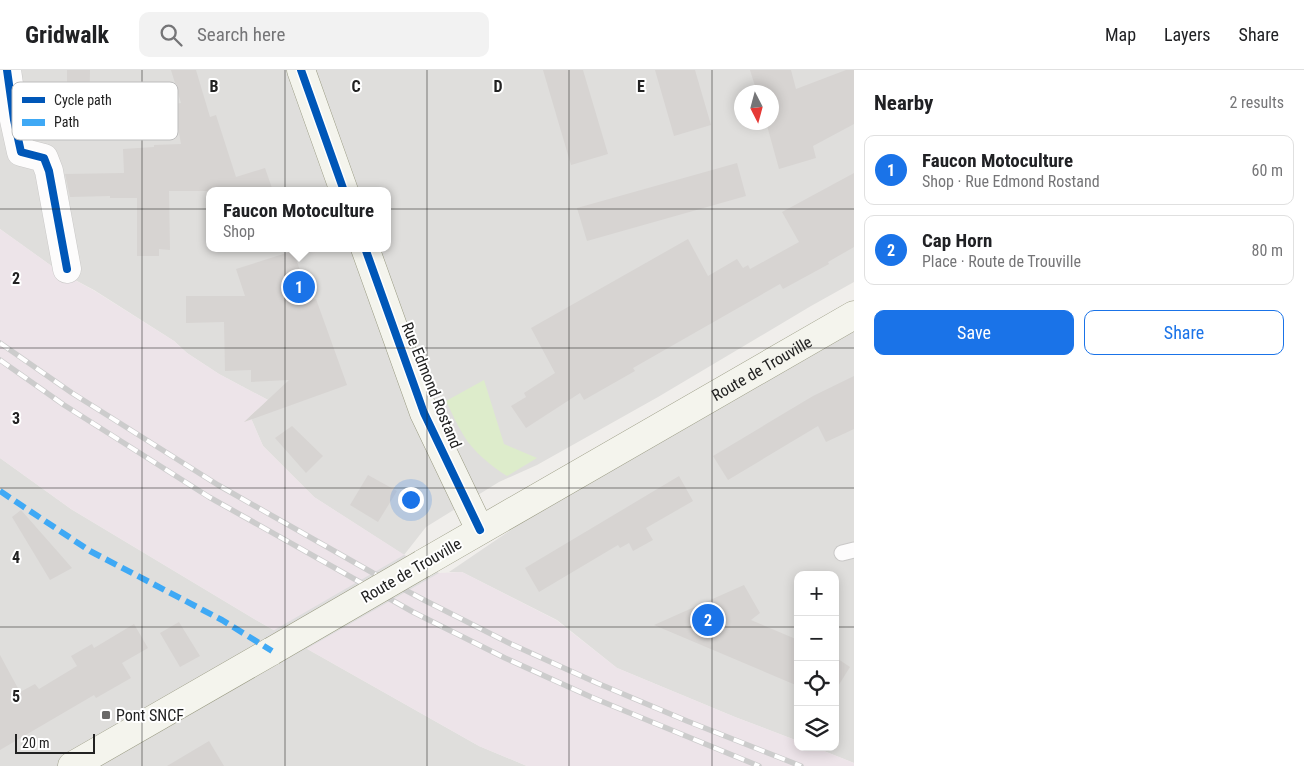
<!DOCTYPE html>
<meta charset="utf-8">
<style>
:root{--surface:#fff;--page:#f2f2f2;--text:#202124;--muted:#757577;--line:#e0e0e0;--accent:#1a73e8}
body{margin:0;font-family:"Roboto Condensed",sans-serif;background:var(--page);color:var(--text)}
.controls{position:absolute;right:15px;bottom:15px;display:grid;overflow:hidden;border-radius:10px;box-shadow:0 2px 12px #0003}
.controls button{width:45px;height:45px;display:grid;place-items:center;padding:0;border:0;border-bottom:1px solid var(--line);background:var(--surface);color:var(--text);font:25px sans-serif}
.compass{position:absolute;left:734px;top:15px;width:45px;height:45px;border-radius:50%;background:var(--surface);box-shadow:0 2px 12px #0003;rotate:174deg}
.scale{position:absolute;left:15px;bottom:12px;width:80px;box-sizing:border-box;padding-left:5px;border:2px solid #222;border-top:0;font-size:14px;line-height:18px;white-space:nowrap;color:#222;-webkit-text-stroke:4px #fff;paint-order:stroke}
.you{position:absolute;left:410px;top:429px;width:18px;height:18px;margin:-12px;border:4px solid #fff;border-radius:50%;background:#1a73e8;box-shadow:0 0 0 8px #1a73e833}
.badge{display:grid;place-items:center;width:32px;height:32px;border-radius:50%;background:var(--accent);color:#fff;font-size:16px;font-weight:700}
.pin{position:absolute;translate:-50% -50%;border:2px solid #fff;box-shadow:0 1px 5px #0006}
.popup{position:absolute;left:206px;top:117px;width:185px;height:65px;box-sizing:border-box;display:grid;place-content:center;border-radius:10px;background:var(--surface);filter:drop-shadow(0 1px 4px #0005);font-size:16px;white-space:nowrap;color:var(--muted)}
.popup b{font-size:19px;color:var(--text)}
.popup::after{content:'';position:absolute;left:50%;top:100%;margin-left:-10px;border:10px solid transparent;border-top-color:var(--surface)}
.list{margin:0;padding:0;list-style:none}
h2{display:flex;justify-content:space-between;align-items:center;height:65px;margin:0;padding:0 20px;font-size:21px}
h2 small{font-size:16px;font-weight:400;color:var(--muted)}
.list li{display:grid;grid-template-columns:32px 1fr auto;gap:15px;align-items:center;box-sizing:border-box;height:70px;margin:0 10px 10px;padding:0 10px;border:1px solid var(--line);border-radius:10px}
.list b{display:block;font-size:19px;white-space:nowrap}
.list p{margin:0;font-size:16px;white-space:nowrap;color:var(--muted)}
.list em{font-size:16px;font-style:normal;color:var(--muted)}
.actions{display:flex;gap:10px;padding:15px 20px}
.actions a{flex:1;padding:11px 0;border:1px solid var(--accent);border-radius:10px;text-align:center;font-size:18px;color:var(--accent)}
.actions .main{background:var(--accent);color:#fff}
.icon{flex:none;width:28px;height:28px;fill:none;stroke:currentColor;stroke-width:2;stroke-linecap:round;stroke-linejoin:round}
.map{position:relative;flex:none;width:854px;height:696px;overflow:hidden}
header{display:flex;align-items:center;gap:30px;box-sizing:border-box;height:70px;padding:0 25px;background:var(--surface);border-bottom:1px solid var(--line)}
header strong{font-size:24px}
nav{display:flex;gap:28px;margin-inline-start:auto;font-size:18px}
.search{width:350px;height:45px;background:var(--page);display:flex;align-items:center;gap:12px;box-sizing:border-box;padding:0 18px;border-radius:10px;color:var(--muted);font-size:19px}
main{display:flex}
aside{flex:1;background:var(--surface)}
.map>svg:first-child{display:block}
.residential{fill:#dfdedc;fill-rule:evenodd}
.industrial{fill:#ede4e9}
.grass{fill:#ddeccb}
.pier{fill:#dedddd}
.building{fill:#d7d4d2}
.lines{fill:none;stroke-linecap:round;stroke-linejoin:round}
.service-casing{stroke:#c9c8c7;stroke-width:17}
.minor-casing{stroke:#c9c8c7;stroke-width:29}
.secondary-casing{stroke:#999a82;stroke-width:29}
.service{stroke:#fdfcfc;stroke-width:15}
.minor{stroke:#fdfcfc;stroke-width:28}
.secondary{stroke:#f4f4ed;stroke-width:28}
.rail-casing{stroke:#ccc;stroke-width:5.5}
.rail{stroke:#fff;stroke-width:4;stroke-dasharray:11;stroke-linecap:butt}
.secondary-bridge-casing{stroke:#999a82;stroke-width:29;stroke-linecap:butt}
.secondary-bridge{stroke:#f4f4ed;stroke-width:28}
.quiet{stroke:#3fa9f5;stroke-width:6;stroke-dasharray:12 6;stroke-linecap:butt}
.cycleway-casing{stroke:#fff;stroke-width:11}
.cycleway{stroke:#0057b8;stroke-width:8}
.grid{fill:none;stroke:#222;stroke-width:1;stroke-opacity:0.55}
.poi-dot{fill:#6a6968;stroke:#fff;stroke-width:2}
.labels{text-anchor:middle;stroke-width:4;stroke-linejoin:round;paint-order:stroke}
.street-label{font-size:16px;fill:#222;stroke:#fff}
.poi-label{font-size:16px;fill:#222;stroke:#fff;text-anchor:start}
.key{fill:#fff;stroke:#bdbdbd;stroke-width:1}
.key-label{font-size:14px;fill:#222}
.grid-label{font-size:16px;text-anchor:middle;font-weight:bold;fill:#222;stroke:#fff;stroke-width:4;stroke-linejoin:round;paint-order:stroke}
</style>
<header>
<strong>Gridwalk</strong>
<div class="search"><svg class="icon" aria-label="search" viewBox="0 0 24 24"><circle cx="10" cy="10" r="6"/><path d="M15 15l6 6"/></svg>Search here</div>
<nav><a>Map</a><a>Layers</a><a>Share</a></nav>
</header>
<main>
<div class="map">
<svg width="854" height="696" viewBox="0 0 854 696">
<rect width="100%" height="100%" fill="#f0eeeb"/>
<path class="residential" d="M0 0H854V212L811 236 658 327 537 395 499 412 426 457 404 485 314 427 263 376 250 346 268 330 219 304 187 283 174 271 94 220 60 202 0 159ZM742 22H772V52H742ZM210 121H388V178H210Z
M854 258V693L814 677H835V505H798V671L735 647 617 598 557 550 462 502H449L583 411Z
M0 388 71 439 256 550 479 676 527 696H0Z"/>
<path class="industrial" d="M0 159 60 202 93 220 174 271 187 283 219 304 268 330 250 346 263 376 314 427 403 484 439 503 462 502 556 550 617 598 735 647 798 671V677H814L854 693V696H527L479 676 256 550 71 439 0 388Z"/>
<path class="grass" d="M484 310 504 374 537 388 507 406C492 397 473 381 464 366 457 355 452 343 446 331Z"/>
<path class="pier" d="M404 485 439 503 301 582 281 596 264 566Z"/>
<path class="building" d="M67 0H90L89 53 55 52 54 31H67Z
M171 0H196L210 47 216 45 236 107 265 98 273 121H169L170 180 159 179V186H137V128H110V126L70 127 65 104 124 103 123 79 154 77V75L181 74 174 34 181 33Z
M543 0H583L608 84 571 95Z
M655 0H695L711 55 674 66Z
M750 0H791L796 19 846 0H854V54L813 76 816 88 779 99 766 52H772V22H757Z
M737 93 746 126 587 171 577 138Z
M854 103V177L828 192 829 194 783 219 780 214 633 298 635 301 584 330 580 323 526 358 511 336 526 327 524 323 555 303 531 258 688 169 708 206 737 189 743 198 748 195 750 199 799 172 782 142Z
M293 181 311 230 316 229 347 315 244 352 289 310 251 312V300L225 301 224 252 186 253V226H245L236 199Z
M854 306V359L826 372 818 356 728 410 713 386 813 326Z
M292 356 323 386 306 403 275 368Z
M368 405 397 421 378 452 350 435Z
M679 406 693 431 646 458 653 470 633 481 629 473 620 478 618 475 539 522 525 498Z
M21 440 58 482 72 498 50 510 12 447Z
M744 515 760 543 751 550 798 570V616L654 555Z
M179 552 200 586 180 597 160 563Z
M134 554 148 578 122 593 131 608 96 628 94 625 0 680V585L20 622 35 614 39 619 77 596 71 586 92 574 94 578Z
M835 587 850 597 835 621Z
M209 671 224 696H167Z"/>
<g class="lines">
<defs>
<path id="service" d="M842 483 854 480"/>
<path id="minor" d="M7 0 14 50 21 82 44 88 49 101 67 199"/>
<g id="secondary">
<path d="M301 0 344 121"/>
<path d="M365 178 424 343 480 460"/>
<path id="s1" d="M422 494 854 245"/>
<path d="M72 696 272 581"/>
</g>
</defs>
<use href="#service" class="service-casing"/>
<use href="#minor" class="minor-casing"/>
<use href="#secondary" class="secondary-casing"/>
<use href="#service" class="service"/>
<use href="#minor" class="minor"/>
<use href="#secondary" class="secondary"/>
<defs>
<path id="rail" d="M0 273 72 323 218 415 373 503 424 530 511 574 597 613 687 651 801 696
M0 290 64 335 209 427 413 542 505 588 591 627 759 696"/>
</defs>
<use href="#rail" class="rail-casing"/>
<use href="#rail" class="rail"/>
<defs>
<path id="secondary-bridge" d="M272 581 422 494"/>
</defs>
<use href="#secondary-bridge" class="secondary-bridge-casing"/>
<use href="#secondary-bridge" class="secondary-bridge"/>
<path class="quiet" d="M0 421 90 481 222 550 272 581"/>
<defs>
<path id="cycleway" d="M7 0 14 50 21 82 44 88 49 101 67 199
M301 0 344 121
M365 178 424 343 480 460"/>
</defs>
<use href="#cycleway" class="cycleway-casing"/>
<use href="#cycleway" class="cycleway"/>
</g>
<path class="grid" d="M142 0V696M285 0V696M427 0V696M569 0V696M712 0V696M0 139H854M0 278H854M0 418H854M0 557H798M835 557H854"/>
<rect class="poi-dot" x="101" y="640" width="10" height="10" rx="2.5"/>
<g class="labels">
<g class="street-label">
<text dy="6" stroke="none"><textPath href="#s1" startOffset="392">Route de Trouville</textPath></text>
<text transform="translate(432 315) rotate(68)" y="6">Rue Edmond Rostand</text>
<text transform="translate(411 500) rotate(-30)" y="6">Route de Trouville</text>
</g>
<g class="poi-label">
<text x="116" y="651">Pont SNCF</text>
</g>
</g>
<rect x="12" y="12" width="166" height="58" rx="8" class="key"/>
<rect x="22" y="27" width="23" height="6" fill="#0057b8"/>
<rect x="22" y="49" width="23" height="7" fill="#3fa9f5"/>
<g class="key-label">
<text x="54" y="35">Cycle path</text>
<text x="54" y="57">Path</text>
</g>
<g class="grid-label">
<text x="214" y="22">B</text>
<text x="356" y="22">C</text>
<text x="498" y="22">D</text>
<text x="641" y="22">E</text>
<text x="16" y="214">2</text>
<text x="16" y="354">3</text>
<text x="16" y="493">4</text>
<text x="16" y="632">5</text>
</g>
</svg>
<div class="controls">
<button>+</button>
<button>−</button>
<button><svg class="icon" aria-label="locate" viewBox="0 0 24 24"><circle cx="12" cy="12" r="6"/><path d="M12 2v4M12 18v4M2 12h4M18 12h4"/></svg></button>
<button><svg class="icon" aria-label="layers" viewBox="0 0 24 24"><path d="M12 4l9 5-9 5-9-5zM3 14l9 5 9-5"/></svg></button>
</div>
<svg class="compass" viewBox="-18 -18 36 36"><path d="M0-13l5 13h-10z" fill="#e53935"/><path d="M0 13l5-13h-10z" fill="#757577"/></svg>
<div class="scale">20 m</div>
<div class="you"></div>
<div class="pin badge" style="left:299px;top:217px">1</div>
<div class="popup"><b>Faucon Motoculture</b>Shop</div>
<div class="pin badge" style="left:708px;top:550px">2</div>
</div>
<aside>
<h2>Nearby<small>2 results</small></h2>
<ul class="list">
<li><span class="badge">1</span><div><b>Faucon Motoculture</b><p>Shop · Rue Edmond Rostand</p></div><em>60 m</em></li>
<li><span class="badge">2</span><div><b>Cap Horn</b><p>Place · Route de Trouville</p></div><em>80 m</em></li>
</ul>
<div class="actions"><a class="main">Save</a><a>Share</a></div>
</aside>
</main>
